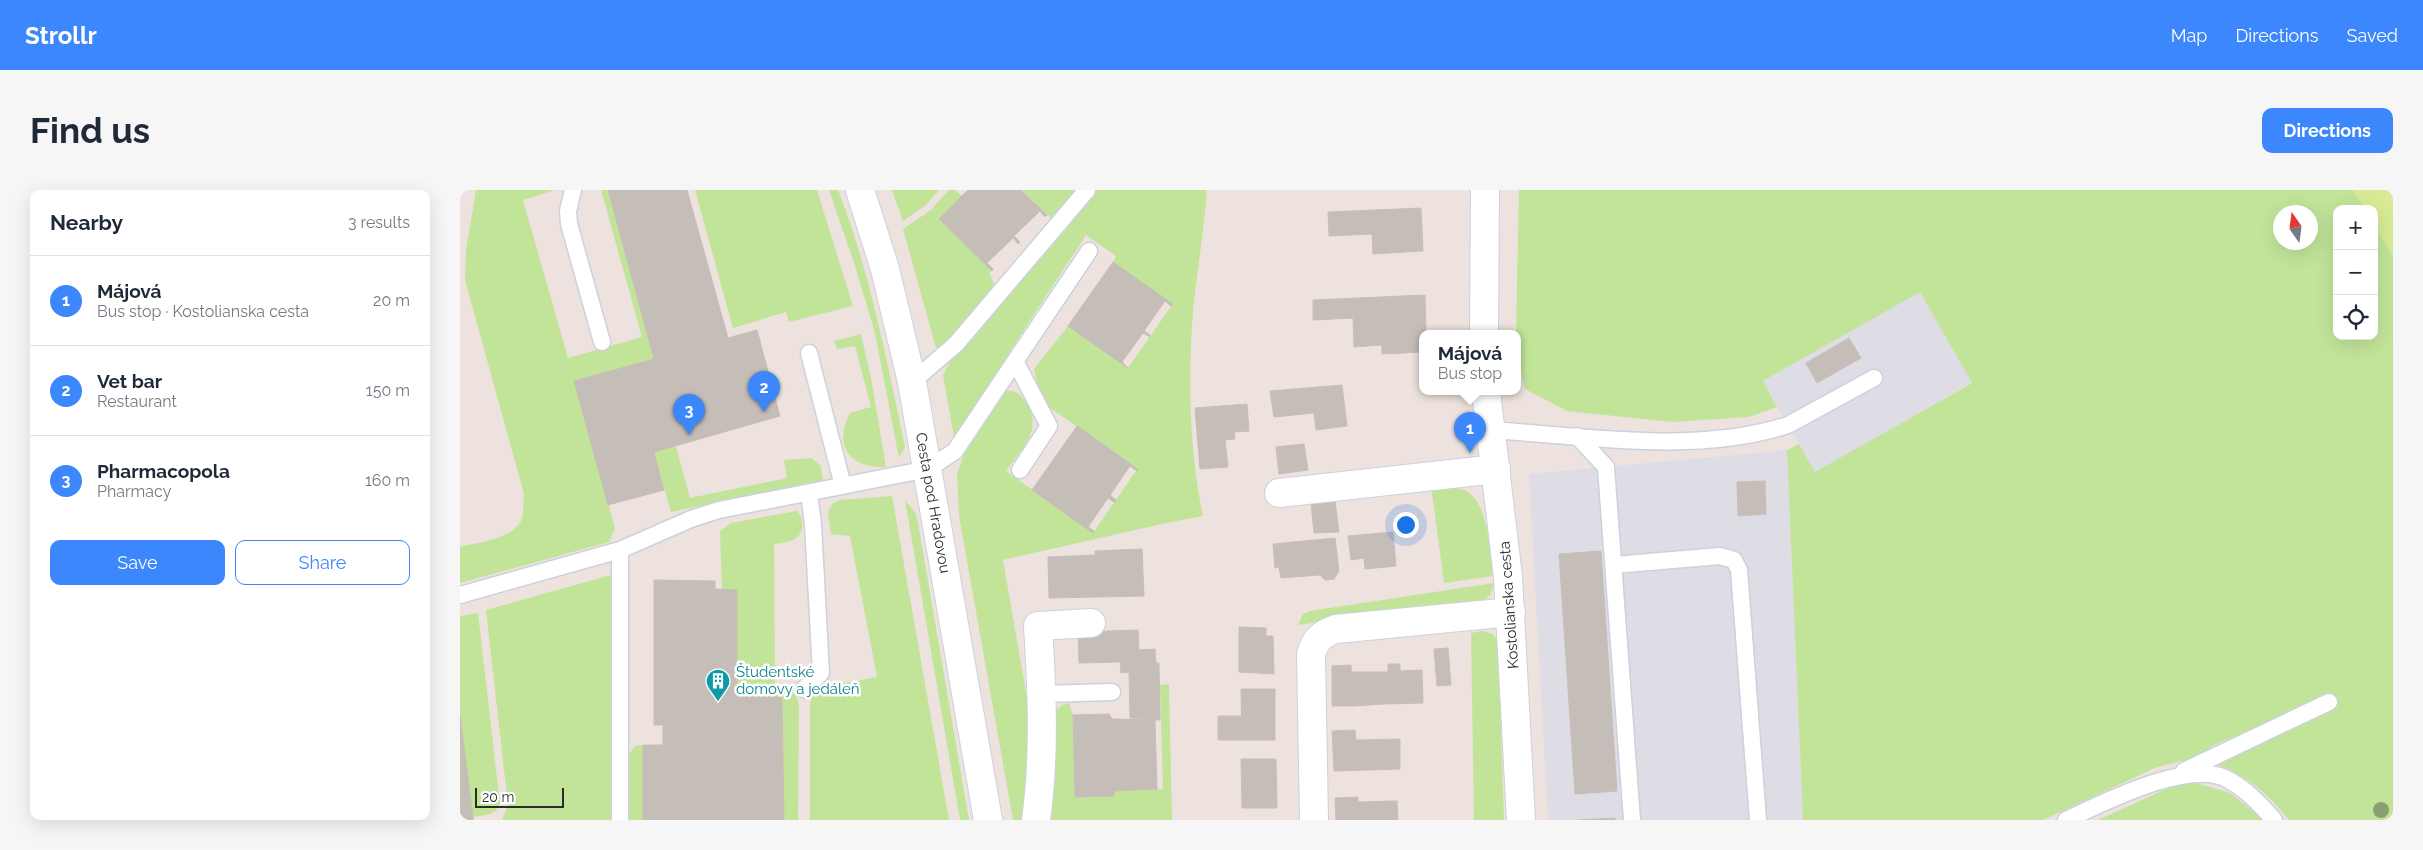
<!DOCTYPE html>
<meta charset="utf-8">
<style>
:root{--surface:#fff;--page:#f6f6f7;--text:#1f2937;--muted:#747a83;--line:#e0e1e3;--accent:#3b87fb}
body{margin:0;font-family:Raleway,sans-serif;background:var(--page);color:var(--text)}
.controls{position:absolute;right:15px;top:15px;display:grid;overflow:hidden;border-radius:10px;box-shadow:0 5px 20px #0002}
.controls button{width:45px;height:45px;display:grid;place-items:center;padding:0;border:0;border-bottom:1px solid var(--line);background:var(--surface);color:var(--text);font:25px sans-serif}
.compass{position:absolute;left:1813px;top:15px;width:45px;height:45px;border-radius:50%;background:var(--surface);box-shadow:0 5px 20px #0002;rotate:346deg}
.scale{position:absolute;left:15px;bottom:12px;width:89px;box-sizing:border-box;padding-left:5px;border:2px solid #2b2b2b;border-top:0;font-size:14px;line-height:18px;white-space:nowrap;color:#2b2b2b;-webkit-text-stroke:4px #fff;paint-order:stroke}
.you{position:absolute;left:945px;top:334px;width:18px;height:18px;margin:-12px;border:4px solid #fff;border-radius:50%;background:#1a73e8;box-shadow:0 0 0 8px #1a73e833}
.badge{display:grid;place-items:center;width:32px;height:32px;border-radius:50%;background:var(--accent);color:#fff;font-size:16px;font-weight:700}
.pin{position:absolute;translate:-50% -41px;filter:drop-shadow(0 1px 2px #0008)}
.pin::after{content:'';position:absolute;top:26px;width:18px;height:15px;background:inherit;clip-path:polygon(0 0,100% 0,50% 100%)}
.popup{position:absolute;left:959px;top:140px;width:102px;height:65px;box-sizing:border-box;display:grid;place-content:center;border-radius:10px;background:var(--surface);filter:drop-shadow(0 1px 4px #0005);font-size:16px;white-space:nowrap;color:var(--muted)}
.popup b{font-size:19px;color:var(--text)}
.popup::after{content:'';position:absolute;left:50%;top:100%;margin-left:-10px;border:10px solid transparent;border-top-color:var(--surface)}
.list{margin:0;padding:0;list-style:none}
h2{display:flex;justify-content:space-between;align-items:center;height:65px;margin:0;padding:0 20px;font-size:21px}
h2 small{font-size:16px;font-weight:400;color:var(--muted)}
.list li{display:grid;grid-template-columns:32px 1fr auto;gap:15px;align-items:center;box-sizing:border-box;height:90px;padding:0 20px;border-top:1px solid var(--line)}
.list b{display:block;font-size:19px;white-space:nowrap}
.list p{margin:0;font-size:16px;white-space:nowrap;color:var(--muted)}
.list em{font-size:16px;font-style:normal;color:var(--muted)}
.actions{display:flex;gap:10px;padding:15px 20px}
.actions a{flex:1;padding:11px 0;border:1px solid var(--accent);border-radius:10px;text-align:center;font-size:18px;color:var(--accent)}
.actions .main{background:var(--accent);color:#fff}
.icon{flex:none;width:28px;height:28px;fill:none;stroke:currentColor;stroke-width:2;stroke-linecap:round;stroke-linejoin:round}
.map{position:relative;flex:none;width:1933px;height:630px;overflow:hidden;border-radius:10px}
header{display:flex;align-items:center;gap:30px;box-sizing:border-box;height:70px;padding:0 25px;background:var(--accent);color:#fff}
header strong{font-size:24px}
nav{display:flex;gap:28px;margin-inline-start:auto;font-size:18px}
.intro{display:flex;align-items:center;justify-content:space-between;box-sizing:border-box;height:120px;padding:0 30px}
h1{margin:0;font-size:35px}
.button{padding:12px 22px;border-radius:10px;background:var(--accent);color:#fff;font-size:18px;font-weight:700}
main{display:flex;gap:30px;padding:0 30px}
aside{flex:1;background:var(--surface);border-radius:10px;box-shadow:0 5px 20px #0002}
.map>svg:first-child{display:block}
.industrial{fill:#dedde5}
.green{fill:#c2e499;fill-rule:evenodd}
.pitch{fill:#d8eb94}
.building{fill:#c5beb8;stroke:#c8beb6}
.lines{fill:none;stroke-linecap:round;stroke-linejoin:round}
.lane-casing{stroke:#cbd2dd;stroke-width:19}
.street-casing{stroke:#cbd2dd;stroke-width:30}
.secondary-casing{stroke:#cbd2dd;stroke-width:30}
.lane{stroke:#fff;stroke-width:16}
.street{stroke:#fff;stroke-width:28}
.secondary{stroke:#fff;stroke-width:28}
.tree{fill:#8b9f71}
.labels{text-anchor:middle;stroke-width:5;stroke-linejoin:round;paint-order:stroke}
.street-label{font-size:15px;fill:#2b2b2b;stroke:#fff}
.culture-label{font-size:15px;fill:#0d838f;stroke:#fff;text-anchor:start}
</style>
<header>
<strong>Strollr</strong>
<nav><a>Map</a><a>Directions</a><a>Saved</a></nav>
</header>
<div class="intro"><h1>Find us</h1><a class="button">Directions</a></div>
<main>
<aside>
<h2>Nearby<small>3 results</small></h2>
<ul class="list">
<li><span class="badge">1</span><div><b>Májová</b><p>Bus stop · Kostolianska cesta</p></div><em>20 m</em></li>
<li><span class="badge">2</span><div><b>Vet bar</b><p>Restaurant</p></div><em>150 m</em></li>
<li><span class="badge">3</span><div><b>Pharmacopola</b><p>Pharmacy</p></div><em>160 m</em></li>
</ul>
<div class="actions"><a class="main">Save</a><a>Share</a></div>
</aside>
<div class="map">
<svg width="1933" height="630" viewBox="0 0 1933 630">
<rect width="100%" height="100%" fill="#ede2dd"/>
<path class="industrial" d="M1460 101 1512 192 1355 283 1303 191Z
M1327 260 1343 630H1088L1069 284Z"/>
<path class="green" d="M16 0H95L63 10 108 168 182 147 141 0H148L194 169 114 191 155 338 149 352 0 393V357C19 352 51 350 61 331 64 324 63 312 64 304L5 90 6 60Z
M235 0H357L393 116 329 132 326 122 273 138Z
M369 0H378C410 82 427 171 445 257L439 268 415 143 395 76Z
M432 0H479L466 15 443 31Z
M489 0H495L502 6 479 29 532 81 529 83 534 94 531 100 481 157 476 158 443 39 471 20Z
M562 0H618L598 27 591 28Z
M636 0H747C744 41 737 81 733 121 728 189 729 260 743 326L706 333 543 370 569 520V630H553L499 326 497 284 508 254 541 202C549 199 557 201 562 207 587 236 563 257 546 281L633 343 678 278 590 218 578 198 574 179 608 136 668 178 712 115 653 72 656 66 626 45 494 247 483 185 491 170 606 40Z
M1059 0H1933V630H1829C1807 603 1788 586 1755 574L1877 516 1871 505 1752 556 1737 571H1721L1697 577 1583 630H1343L1327 260 1339 254 1355 282 1512 193 1460 102 1303 191 1317 217 1289 227 1212 232 1107 221 1065 199 1058 167 1056 144ZM1877 19H1914V146H1877ZM1820 22H1850V52H1820Z
M401 144 411 188 426 277C392 279 372 257 390 223L411 217 395 156 377 159 374 151Z
M216 256 230 308 327 288 324 270 351 268 361 276 363 290 211 322 194 262Z
M971 295C981 295 997 297 1006 301 1029 314 1030 362 1033 386L984 393Z
M432 306 489 630H350V514L352 504 358 498 417 487 390 346 371 344 368 323 372 314 380 310Z
M445 310 456 324 458 333 509 630H500Z
M337 321C346 331 344 347 330 351 326 353 319 353 314 354L315 499C329 498 336 500 339 515L338 630H324L322 507H277V400L262 399 260 341 271 333Z
M151 385V630H42L48 615 26 420Z
M1034 393 1031 404 1023 411 838 435 843 424 850 421Z
M18 423 40 614C35 626 24 625 13 627L0 525V426Z
M1023 441 1033 444 1038 451 1044 630H1014L1011 443Z
M709 494 712 630H590L594 523 602 515 609 513 613 525 615 607 654 606V601L703 599 700 495Z
M183 555V630H169V564L175 556Z
M1733 592 1770 603 1804 630H1638L1715 595Z"/>
<path class="pitch" d="M1893 0H1933V66L1914 35V19H1905Z"/>
<path class="building" d="M148 0H227L268 148 297 140 320 226 194 262 204 300 148 315 114 191 194 169Z
M508 0H561L587 25 585 27 580 21 554 46 560 52 558 54 553 48 527 73 533 79 532 81 479 29Z
M961 18 963 61 913 64 912 44 869 46 868 22Z
M653 72 713 114 711 116 705 111 684 141 690 145V147L683 143 662 172 668 178 608 136Z
M965 105 966 144H962V162L922 164V155L894 157 893 128 853 130V110Z
M1389 148 1401 168 1357 193 1346 173Z
M882 195 887 236 856 240 854 223 814 227 810 201Z
M787 214 789 241 774 242 775 249 765 250 768 277 740 279 735 218Z
M617 236 678 279 677 281 670 276 650 305 656 310 654 312 648 308 628 337 634 341 633 343 572 300Z
M844 254 848 280 819 284 816 257Z
M1305 291 1306 324 1278 326 1277 292Z
M875 311 879 342 854 343 851 313Z
M933 342 936 376 905 379 904 368 891 370 888 346Z
M875 348 879 381 874 389 865 390 860 385 821 388 819 377 815 378 813 354Z
M682 359 684 406 589 408 588 367 635 365V361Z
M1141 361 1157 601 1115 604 1099 364Z
M194 390 255 391V399L277 400V507H322L324 630H183V555H203V535H194Z
M779 437 806 438V446H813L814 484 779 482Z
M678 440 679 460 695 459 696 473H699L700 530 670 528 669 482 661 483 660 472 619 473 618 442Z
M988 458 991 495 977 496 974 459Z
M928 474H940V481L962 480 963 513 924 514 923 482H928Z
M891 475 893 516H872V476Z
M892 482H923L924 514 893 516Z
M781 499H815V550H782Z
M649 524 652 529 695 530 697 599 654 601V606L615 607 613 525Z
M0 525 13 627V630H0Z
M758 526H782V550H758Z
M895 540 896 550 940 549V579L874 581 872 541Z
M781 569H816L817 618H782Z
M898 607V612L937 611 938 630H876L875 608Z
M1155 628V630H1119Z"/>
<g class="lines">
<defs>
<path id="lane" d="M113 0 108 21 109 34 142 152
M349 163 383 296
M555 171 589 236 560 280
M452 192 496 154 627 0
M1030 240C1126 246 1236 265 1328 235L1414 188
M1117 246 1146 277 1172 630
M1154 375 1260 366 1274 370 1279 380 1298 630
M0 405 160 360 231 329 259 320 468 279 495 261 629 61
M344 499 361 483 353 334 349 303
M582 504 652 502
M1724 581 1869 512
M160 630V360
M1606 630C1643 613 1726 570 1765 588 1785 598 1800 614 1814 630"/>
<path id="street" d="M819 303 1036 279
M576 630C585 566 582 501 578 436L631 433
M854 630 851 464C856 449 861 444 876 439L1051 422"/>
<path id="secondary" d="M400 0 425 79 452 192 528 630
M1024 144 1025 0
M1026 202 1048 387 1061 630"/>
</defs>
<use href="#lane" class="lane-casing"/>
<use href="#street" class="street-casing"/>
<use href="#secondary" class="secondary-casing"/>
<use href="#lane" class="lane"/>
<use href="#street" class="street"/>
<use href="#secondary" class="secondary"/>
</g>
<circle class="tree" cx="1921" cy="620" r="8"/>
<defs>
<symbol id="building-pin" viewBox="-11 -11 22 30"><path d="M0 17L-7.5 6A9.5 9.5 0 1 1 7.5 6Z" fill="#0f9aa8" stroke="#fff"/><path d="M-4-6H4V6H1V3H-1V6H-4ZM-2.5-4.3h1.7v1.8h-1.7ZM.8-4.3h1.7v1.8H.8ZM-2.5-1h1.7V.8h-1.7ZM.8-1h1.7V.8H.8Z" fill="#fff"/></symbol>
</defs>
<g fill-rule="evenodd">
<use href="#building-pin" x="244" y="477" width="28" height="38"/>
</g>
<g class="labels">
<g class="street-label">
<text transform="translate(473 313) rotate(80)" y="5">Cesta pod Hradovou</text>
<text transform="translate(1049 415) rotate(-94)" y="5">Kostolianska cesta</text>
</g>
<g class="culture-label">
<text x="276" y="487">Študentské<tspan x="276" dy="17">domovy a jedáleň</tspan></text>
</g>
</g>
</svg>
<div class="controls">
<button>+</button>
<button>−</button>
<button><svg class="icon" aria-label="locate" viewBox="0 0 24 24"><circle cx="12" cy="12" r="6"/><path d="M12 2v4M12 18v4M2 12h4M18 12h4"/></svg></button>
</div>
<svg class="compass" viewBox="-18 -18 36 36"><path d="M0-13l5 13h-10z" fill="#e53935"/><path d="M0 13l5-13h-10z" fill="#747a83"/></svg>
<div class="scale">20 m</div>
<div class="you"></div>
<div class="pin badge" style="left:1010px;top:263px">1</div>
<div class="popup"><b>Májová</b>Bus stop</div>
<div class="pin badge" style="left:304px;top:222px">2</div>
<div class="pin badge" style="left:229px;top:245px">3</div>
</div>
</main>
